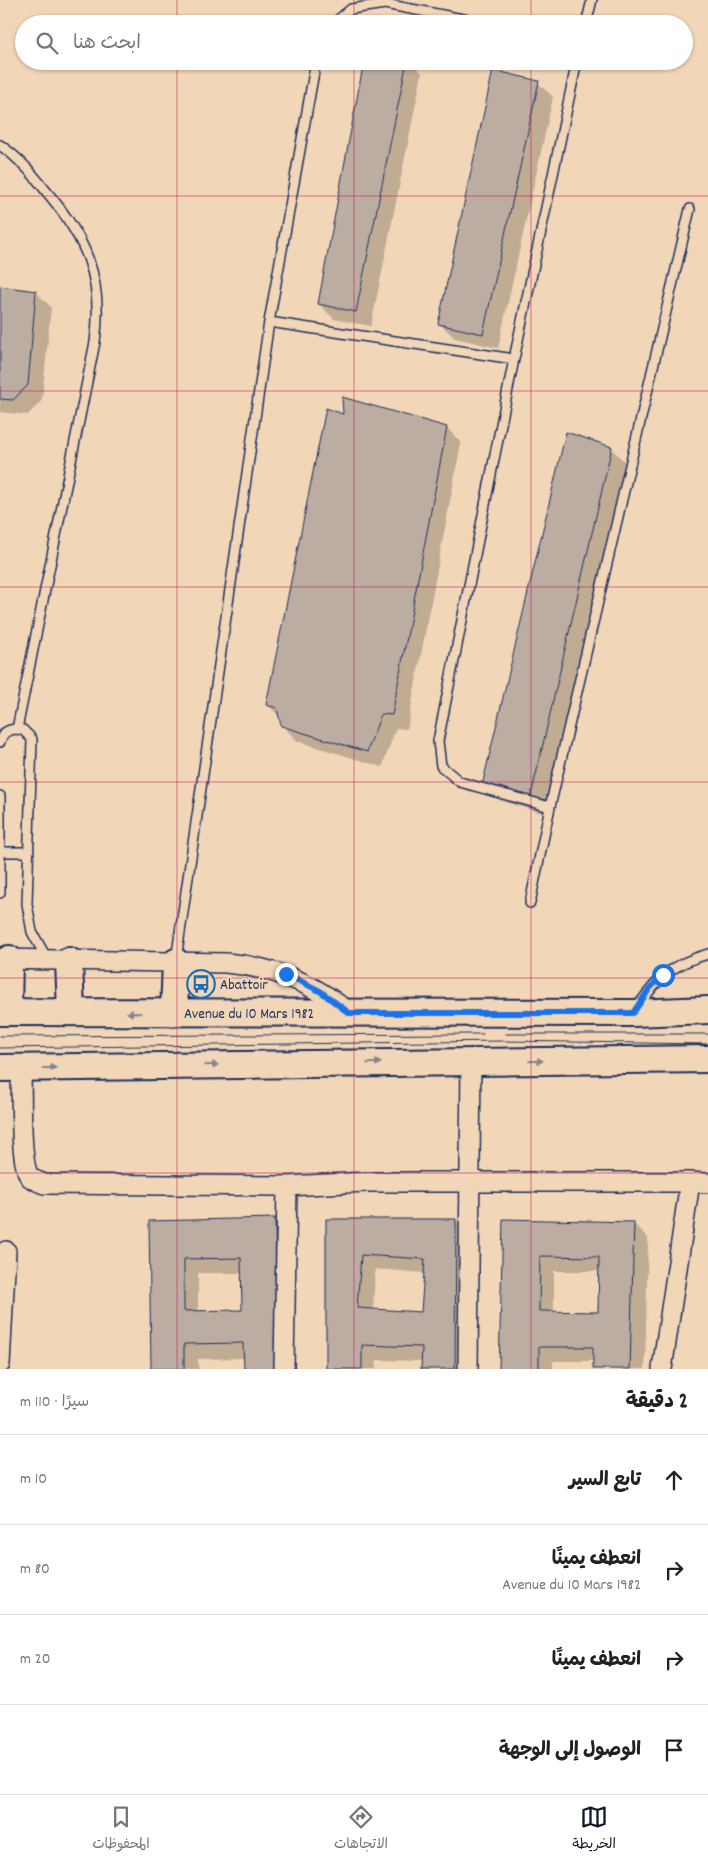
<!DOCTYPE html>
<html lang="ar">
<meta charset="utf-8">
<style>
:root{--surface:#fff;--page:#f6f6f6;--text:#222;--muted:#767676;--line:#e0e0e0;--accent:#111827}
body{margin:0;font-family:Dekko,"Playpen Sans Arabic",sans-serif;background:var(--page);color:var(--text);direction:rtl}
.stop{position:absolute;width:15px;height:15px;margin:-11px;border:4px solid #1a73e8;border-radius:50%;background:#fff}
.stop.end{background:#1a73e8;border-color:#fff;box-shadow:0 1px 5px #0008}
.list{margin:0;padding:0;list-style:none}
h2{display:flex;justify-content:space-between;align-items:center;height:65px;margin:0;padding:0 20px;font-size:21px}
h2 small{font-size:16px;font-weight:400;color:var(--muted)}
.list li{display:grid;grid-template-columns:32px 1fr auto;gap:15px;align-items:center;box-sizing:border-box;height:90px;padding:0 20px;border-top:1px solid var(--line)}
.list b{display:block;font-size:19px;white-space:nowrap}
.list p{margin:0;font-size:16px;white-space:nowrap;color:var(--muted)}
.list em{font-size:16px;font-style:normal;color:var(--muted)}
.icon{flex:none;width:28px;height:28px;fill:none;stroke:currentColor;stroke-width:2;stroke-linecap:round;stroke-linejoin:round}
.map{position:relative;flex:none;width:708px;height:1369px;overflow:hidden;direction:ltr}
.search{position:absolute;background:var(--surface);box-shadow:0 1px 4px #0004;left:15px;right:15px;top:15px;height:55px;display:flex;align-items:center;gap:12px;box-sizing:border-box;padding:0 18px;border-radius:28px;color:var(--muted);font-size:19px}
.sheet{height:425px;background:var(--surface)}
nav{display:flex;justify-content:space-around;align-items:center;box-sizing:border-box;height:70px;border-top:1px solid var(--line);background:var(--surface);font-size:14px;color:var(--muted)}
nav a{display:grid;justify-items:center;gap:2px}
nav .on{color:var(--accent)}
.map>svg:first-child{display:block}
.shadow{fill:#0003;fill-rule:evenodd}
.building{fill:#bcada2;stroke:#1b2f5e;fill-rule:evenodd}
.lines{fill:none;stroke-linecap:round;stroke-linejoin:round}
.service-casing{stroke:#1b2f5e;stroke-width:12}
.minor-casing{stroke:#1b2f5e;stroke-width:22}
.secondary-casing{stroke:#1b2f5e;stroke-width:30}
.service{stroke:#f1d6b8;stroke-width:9}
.minor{stroke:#f1d6b8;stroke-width:19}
.secondary{stroke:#f1d6b8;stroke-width:26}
.tram{stroke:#1b2f5e;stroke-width:1}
.oneway{fill:#86828b}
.route{stroke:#1a73e8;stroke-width:6}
.grid{fill:none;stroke:#c2185b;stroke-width:1;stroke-opacity:0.55}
.labels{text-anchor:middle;stroke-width:4;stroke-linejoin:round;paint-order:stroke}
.poi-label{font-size:15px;fill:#1b2f5e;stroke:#f1d6b8;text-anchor:start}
.street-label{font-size:15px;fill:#1b2f5e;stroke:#f1d6b8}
</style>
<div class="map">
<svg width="708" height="1369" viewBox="0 0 708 1369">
<rect width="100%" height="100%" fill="#f1d6b8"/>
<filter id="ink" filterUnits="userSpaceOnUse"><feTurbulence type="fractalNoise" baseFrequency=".02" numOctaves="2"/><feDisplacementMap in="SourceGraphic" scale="10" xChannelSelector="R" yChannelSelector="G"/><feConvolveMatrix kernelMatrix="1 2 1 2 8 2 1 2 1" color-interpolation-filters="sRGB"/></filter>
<g filter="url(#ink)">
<path class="shadow" d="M365 61H410L422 73 371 326 334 319 319 304Z
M538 83 553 97 498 348 455 338 440 324Z
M0 287 36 292 51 307 42 400 28 415 0 412Z
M344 415 447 428 461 443 407 729 396 728 382 767 297 741 282 725 280 717 268 705Z
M611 448 626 463 545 814 499 800 484 785Z
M275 1220 289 1235 291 1369H245V1358L198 1359 199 1369H152L150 1222ZM198 1273H242L243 1311 198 1312Z
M328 1220H456L470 1235V1369H423V1361L377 1360 376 1369H327ZM375 1269 425 1273 422 1313 373 1310Z
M505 1220 633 1223 648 1238 645 1369H594V1361H553V1369H501ZM554 1271H600L599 1313 554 1312Z"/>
<path class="building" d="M364 61H407L356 312 318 304Z
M493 70 539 81 483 334 438 324Z
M0 286 36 291 28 385 13 400 0 399Z
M342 397 447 427 392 715 381 714 367 752 281 726 277 708 266 705 326 408 343 414Z
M566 432 612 447 530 800 482 786Z
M275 1218 277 1369H244L243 1343 184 1344V1369H151L149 1221ZM241 1258 242 1310 184 1311V1259Z
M326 1219H456L455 1369H421L422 1347 362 1345V1369H326ZM361 1255 425 1259 421 1312 357 1308Z
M503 1219 634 1222 630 1369H593V1347H539V1369H499ZM540 1256 599 1257 598 1312 539 1311Z"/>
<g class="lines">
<defs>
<path id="service" d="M333 24 351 9 385 4 489 24
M586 24 592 0
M0 145C19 158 32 173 46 191 86 238 104 279 95 342L17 729
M269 322 514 359
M0 742C3 730 12 728 23 730L32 739 27 904 32 932 47 959
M0 796V893
M550 807 460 782 441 766 438 741 514 359 577 61
M0 852H29
M530 903 550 807 690 209
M176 960 269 322 316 61
M637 1008C657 978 672 964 708 954"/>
<path id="minor" d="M0 959 226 963C273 967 313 982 349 1013
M21 1068C22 1089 19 1164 30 1177 33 1180 40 1182 44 1184L287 1186 366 1182H690L708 1183
M0 1364 6 1251
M284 1369 287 1186
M468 1369 471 1062
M662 1369 690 1182"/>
<path id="secondary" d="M69 961 71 1012
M0 1012 633 1013 708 1010
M8 1012 9 959
M174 1013 176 962
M0 1068 708 1059"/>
</defs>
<use href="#service" class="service-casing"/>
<use href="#minor" class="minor-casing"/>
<use href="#secondary" class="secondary-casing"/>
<use href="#service" class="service"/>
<use href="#minor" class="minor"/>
<use href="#secondary" class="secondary"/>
<path class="tram" d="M506 1034H708
M0 1036 483 1034
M0 1048 502 1041 708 1044"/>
</g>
<defs><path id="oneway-solid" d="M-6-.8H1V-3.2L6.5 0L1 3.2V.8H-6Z" transform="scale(1.25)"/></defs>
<g class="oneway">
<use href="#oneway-solid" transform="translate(134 1013) rotate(-179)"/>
<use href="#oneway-solid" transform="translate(536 1061) rotate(-1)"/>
<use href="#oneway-solid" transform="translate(374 1063) rotate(-1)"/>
<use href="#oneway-solid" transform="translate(211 1065) rotate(-1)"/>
<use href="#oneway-solid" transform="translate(49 1068) rotate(-1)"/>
</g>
</g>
<g class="lines" filter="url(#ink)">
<path class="route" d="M286 974 320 991 349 1013H633L650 988 663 975"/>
</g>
<path class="grid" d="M177 0V24M354 0V24M531 0V24M177 61V1369M354 61V1369M531 61V1369M0 196H708M0 391H708M0 587H708M0 782H708M0 978H708M0 1173H708"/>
<defs>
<symbol id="bus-ring" viewBox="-11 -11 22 22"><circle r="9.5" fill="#f1d6b8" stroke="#1f6fb2" stroke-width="1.5"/><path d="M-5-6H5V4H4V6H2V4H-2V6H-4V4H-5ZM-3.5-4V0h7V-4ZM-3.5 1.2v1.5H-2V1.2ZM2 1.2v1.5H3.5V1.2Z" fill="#1f6fb2"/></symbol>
</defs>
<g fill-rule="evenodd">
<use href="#bus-ring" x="185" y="968" width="32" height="32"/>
</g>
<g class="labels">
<g class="poi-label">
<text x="220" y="989">Abattoir</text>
</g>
<g class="street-label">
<text x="249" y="1018">Avenue du 10 Mars 1982</text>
</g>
</g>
</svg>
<div class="stop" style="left:663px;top:975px"></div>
<div class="stop end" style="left:286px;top:974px"></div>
<div class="search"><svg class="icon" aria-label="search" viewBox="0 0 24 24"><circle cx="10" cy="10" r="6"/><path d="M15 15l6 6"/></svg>ابحث هنا</div>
</div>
<section class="sheet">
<h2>2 دقيقة<small>سيرًا · 110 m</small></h2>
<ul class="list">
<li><svg class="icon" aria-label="ahead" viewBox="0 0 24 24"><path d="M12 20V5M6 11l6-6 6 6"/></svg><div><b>تابع السير</b></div><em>10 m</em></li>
<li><svg class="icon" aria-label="right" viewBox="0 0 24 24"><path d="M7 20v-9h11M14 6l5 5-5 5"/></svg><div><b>انعطف يمينًا</b><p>Avenue du 10 Mars 1982</p></div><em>80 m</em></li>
<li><svg class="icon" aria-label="right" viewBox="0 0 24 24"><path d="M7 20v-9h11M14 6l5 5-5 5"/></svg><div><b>انعطف يمينًا</b></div><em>20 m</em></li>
<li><svg class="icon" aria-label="arrive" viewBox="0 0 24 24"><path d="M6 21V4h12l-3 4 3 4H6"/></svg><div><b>الوصول إلى الوجهة</b></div></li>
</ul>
</section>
<nav>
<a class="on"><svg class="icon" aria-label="map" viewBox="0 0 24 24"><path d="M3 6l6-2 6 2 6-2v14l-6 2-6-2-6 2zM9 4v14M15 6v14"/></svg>الخريطة</a>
<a><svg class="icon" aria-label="directions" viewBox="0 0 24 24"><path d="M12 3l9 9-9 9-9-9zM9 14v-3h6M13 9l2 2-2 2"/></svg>الاتجاهات</a>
<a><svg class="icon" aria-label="saved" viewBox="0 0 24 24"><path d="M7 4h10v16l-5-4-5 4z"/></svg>المحفوظات</a>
</nav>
